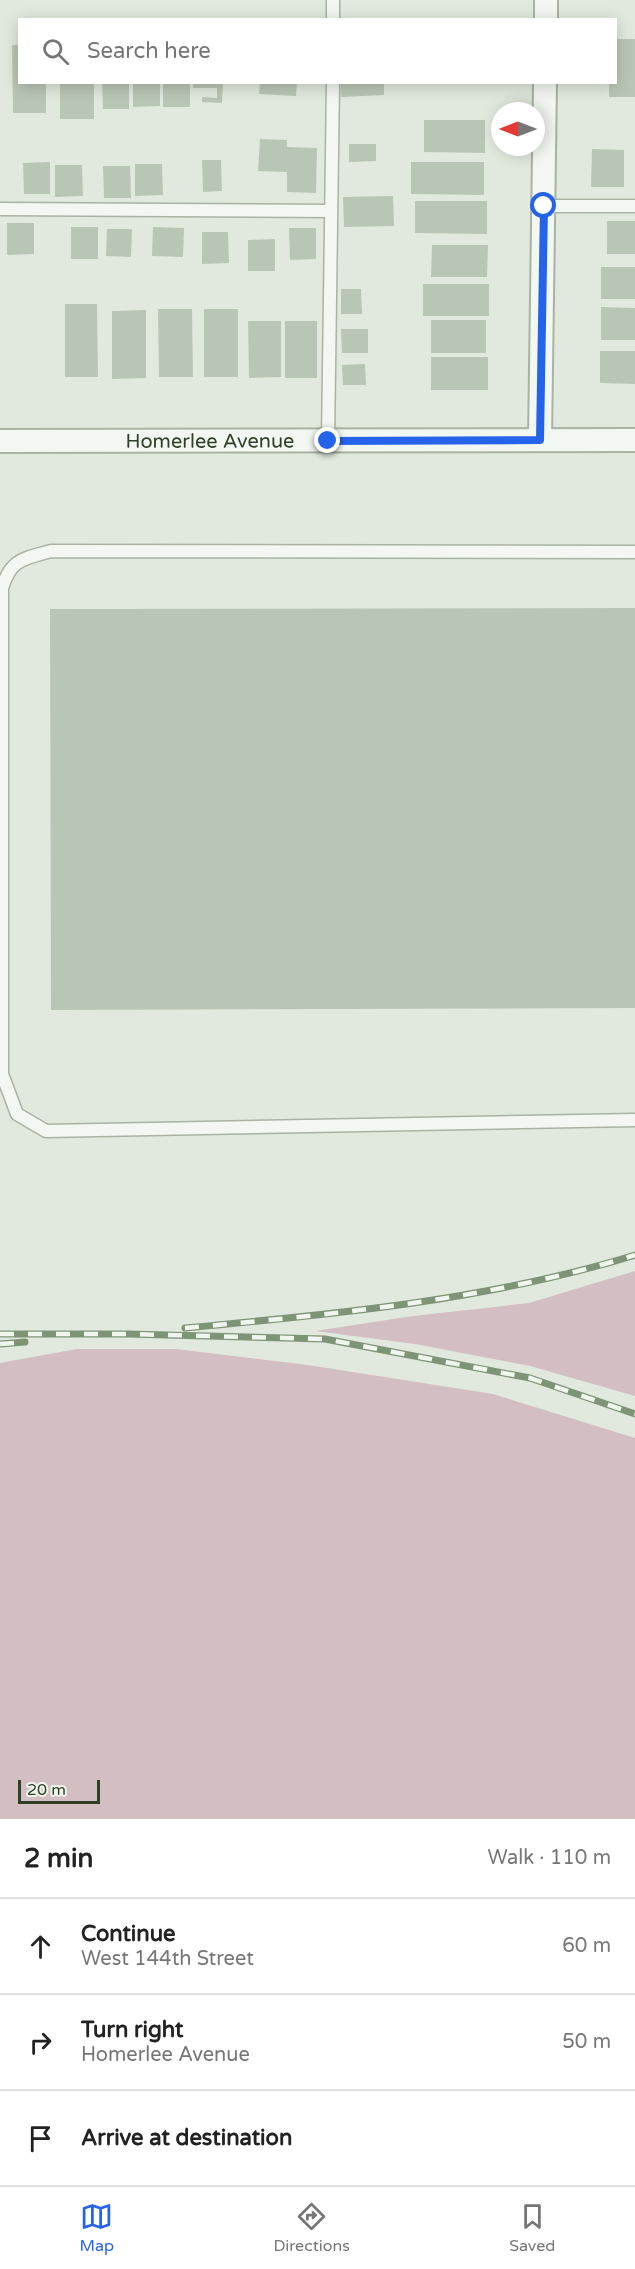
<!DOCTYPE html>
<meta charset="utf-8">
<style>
:root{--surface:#fff;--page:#f6f6f6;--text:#222;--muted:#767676;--line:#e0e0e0;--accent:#2563eb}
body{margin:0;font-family:"Varela Round",sans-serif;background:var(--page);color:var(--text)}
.compass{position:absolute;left:491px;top:102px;width:54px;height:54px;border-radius:50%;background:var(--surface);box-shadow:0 3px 15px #0003;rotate:270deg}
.scale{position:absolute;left:18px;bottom:15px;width:82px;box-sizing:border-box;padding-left:6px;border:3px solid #2e4126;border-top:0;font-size:16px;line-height:21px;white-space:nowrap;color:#2e4126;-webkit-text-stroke:4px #f0f6ed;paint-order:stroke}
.stop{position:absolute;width:18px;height:18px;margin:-14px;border:4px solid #2563eb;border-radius:50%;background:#fff}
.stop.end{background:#2563eb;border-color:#fff;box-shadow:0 2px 6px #0008}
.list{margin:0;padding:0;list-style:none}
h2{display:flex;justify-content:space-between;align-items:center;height:78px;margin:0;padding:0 24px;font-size:26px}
h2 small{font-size:20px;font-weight:400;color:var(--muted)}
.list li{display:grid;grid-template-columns:39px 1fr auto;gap:18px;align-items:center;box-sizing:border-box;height:96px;padding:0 24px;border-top:2px solid var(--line)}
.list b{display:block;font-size:22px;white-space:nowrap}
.list p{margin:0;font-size:20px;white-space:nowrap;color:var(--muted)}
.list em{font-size:20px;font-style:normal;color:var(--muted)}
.icon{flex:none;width:33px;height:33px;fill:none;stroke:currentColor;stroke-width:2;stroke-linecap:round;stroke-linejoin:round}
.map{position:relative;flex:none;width:635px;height:1819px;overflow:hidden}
.search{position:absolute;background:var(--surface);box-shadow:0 3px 15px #0003;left:18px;right:18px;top:18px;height:66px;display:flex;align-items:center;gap:15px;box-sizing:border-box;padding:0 21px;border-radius:0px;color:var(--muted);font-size:22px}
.sheet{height:366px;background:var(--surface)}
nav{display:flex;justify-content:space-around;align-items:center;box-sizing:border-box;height:84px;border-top:2px solid var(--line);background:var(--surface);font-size:16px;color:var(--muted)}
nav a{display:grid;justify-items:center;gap:3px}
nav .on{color:var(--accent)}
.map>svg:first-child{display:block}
.green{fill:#d3bec2}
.building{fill:#bac6b5}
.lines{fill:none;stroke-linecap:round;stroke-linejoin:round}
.lane-casing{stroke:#a8b3a3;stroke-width:15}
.street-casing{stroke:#a8b3a3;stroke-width:26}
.lane{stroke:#f3f7f1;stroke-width:12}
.street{stroke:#f3f7f1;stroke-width:22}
.rail-casing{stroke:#7f9476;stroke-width:7}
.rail{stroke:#f0f6ed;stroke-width:4.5;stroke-dasharray:14;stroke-linecap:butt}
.route{stroke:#2563eb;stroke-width:8}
.labels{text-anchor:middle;stroke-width:4.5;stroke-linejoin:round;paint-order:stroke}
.street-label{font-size:20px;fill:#2e4126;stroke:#f0f6ed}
</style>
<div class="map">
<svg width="635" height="1819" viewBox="0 0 635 1819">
<rect width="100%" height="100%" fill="#e1e9de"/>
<path class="green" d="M635 1271V1396L530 1366 415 1344 315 1331 413 1316 529 1303Z
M77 1349H176L308 1365 493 1394 635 1438V1819H0V1363Z"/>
<path class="building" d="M616 39H635V97H609V82H616Z
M12 45H20V82H46V113H13Z
M60 82H94V119H60Z
M102 82H129V109H103Z
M133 82H160V106L133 107Z
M163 82H190V107H163Z
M193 82H223L222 103 202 102V97L217 98V88H193Z
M260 82H297L296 96 259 94Z
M341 82H384V95L341 97Z
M424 120H485V153L424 152Z
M260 139 287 140V147L317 148 316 193 287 192V172L258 171Z
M349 144H376V161L349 162Z
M592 149 624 150V187H591Z
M202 160H221L222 191 203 192Z
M50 162V194H24L23 163Z
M411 162H484V195L411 194Z
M135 164H162L163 195 135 196Z
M55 165H82L83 196 55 197Z
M103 166H130L131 198H104Z
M393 196 394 226 344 227 343 197Z
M415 201H487V234L415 233Z
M607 221H635V254H607Z
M7 223H34V254L7 255Z
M71 227H98V259H71Z
M153 227 184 228 183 257 152 256Z
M289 228H316V259L290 260Z
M107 229H132L131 257 106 256Z
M202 232H228L229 263 202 264Z
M275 239V271H248V240Z
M432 245H488L487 277H431Z
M601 267H635V299H601Z
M423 284H489V316H423Z
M341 289H361L362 314H341Z
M65 304H97L98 377H65Z
M601 307 635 308V340H601Z
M158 309H192L193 377H159Z
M204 309H238V377H204Z
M146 310V378L112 379V311Z
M431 320H486V353H431Z
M248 321H281V377L249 378Z
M285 321H317V378H285Z
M341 329H368V353H342Z
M600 351H635V384L600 383Z
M431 357H488V390H431Z
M365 364 366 385H343L342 365Z
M635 608V1008L51 1010 50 609Z"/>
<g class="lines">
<defs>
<path id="lane" d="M333 20V0
M544 206H635
M0 209 331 211
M328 441 333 82
M635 552 51 551C23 559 11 559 2 588V1074L17 1114 46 1131 635 1120"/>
<g id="street">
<path d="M546 20V0"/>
<path d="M540 440 545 82"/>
<path id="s1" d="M0 441 635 440"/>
</g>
</defs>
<use href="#lane" class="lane-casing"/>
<use href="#street" class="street-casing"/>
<use href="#lane" class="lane"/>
<use href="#street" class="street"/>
<defs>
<path id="rail" d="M185 1328C336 1314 489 1300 635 1255
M0 1334H128L325 1339 530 1378 635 1414
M0 1344 25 1342"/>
</defs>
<use href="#rail" class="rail-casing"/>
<use href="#rail" class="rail"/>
</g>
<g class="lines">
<path class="route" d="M328 441 540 440 544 206"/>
</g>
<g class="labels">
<g class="street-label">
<text dy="7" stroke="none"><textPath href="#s1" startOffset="210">Homerlee Avenue</textPath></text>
</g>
</g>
</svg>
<svg class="compass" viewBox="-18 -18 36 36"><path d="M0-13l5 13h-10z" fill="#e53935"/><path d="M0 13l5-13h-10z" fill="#767676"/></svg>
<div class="scale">20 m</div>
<div class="stop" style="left:544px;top:206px"></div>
<div class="stop end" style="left:328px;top:441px"></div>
<div class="search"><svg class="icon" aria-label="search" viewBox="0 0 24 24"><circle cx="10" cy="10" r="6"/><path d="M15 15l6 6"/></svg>Search here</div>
</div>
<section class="sheet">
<h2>2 min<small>Walk · 110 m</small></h2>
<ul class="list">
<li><svg class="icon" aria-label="ahead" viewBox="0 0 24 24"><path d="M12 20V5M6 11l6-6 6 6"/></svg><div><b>Continue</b><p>West 144th Street</p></div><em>60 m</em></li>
<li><svg class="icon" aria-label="right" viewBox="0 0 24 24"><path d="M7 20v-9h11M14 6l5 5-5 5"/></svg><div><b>Turn right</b><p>Homerlee Avenue</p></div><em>50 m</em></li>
<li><svg class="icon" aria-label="arrive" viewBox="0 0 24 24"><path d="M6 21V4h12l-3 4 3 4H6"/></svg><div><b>Arrive at destination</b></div></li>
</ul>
</section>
<nav>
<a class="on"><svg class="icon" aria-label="map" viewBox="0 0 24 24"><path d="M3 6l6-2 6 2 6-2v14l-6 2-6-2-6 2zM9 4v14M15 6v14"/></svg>Map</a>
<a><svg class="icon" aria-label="directions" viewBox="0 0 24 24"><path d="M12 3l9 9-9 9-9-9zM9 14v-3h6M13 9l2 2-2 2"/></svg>Directions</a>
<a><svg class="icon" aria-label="saved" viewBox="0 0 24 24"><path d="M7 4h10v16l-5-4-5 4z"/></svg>Saved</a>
</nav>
